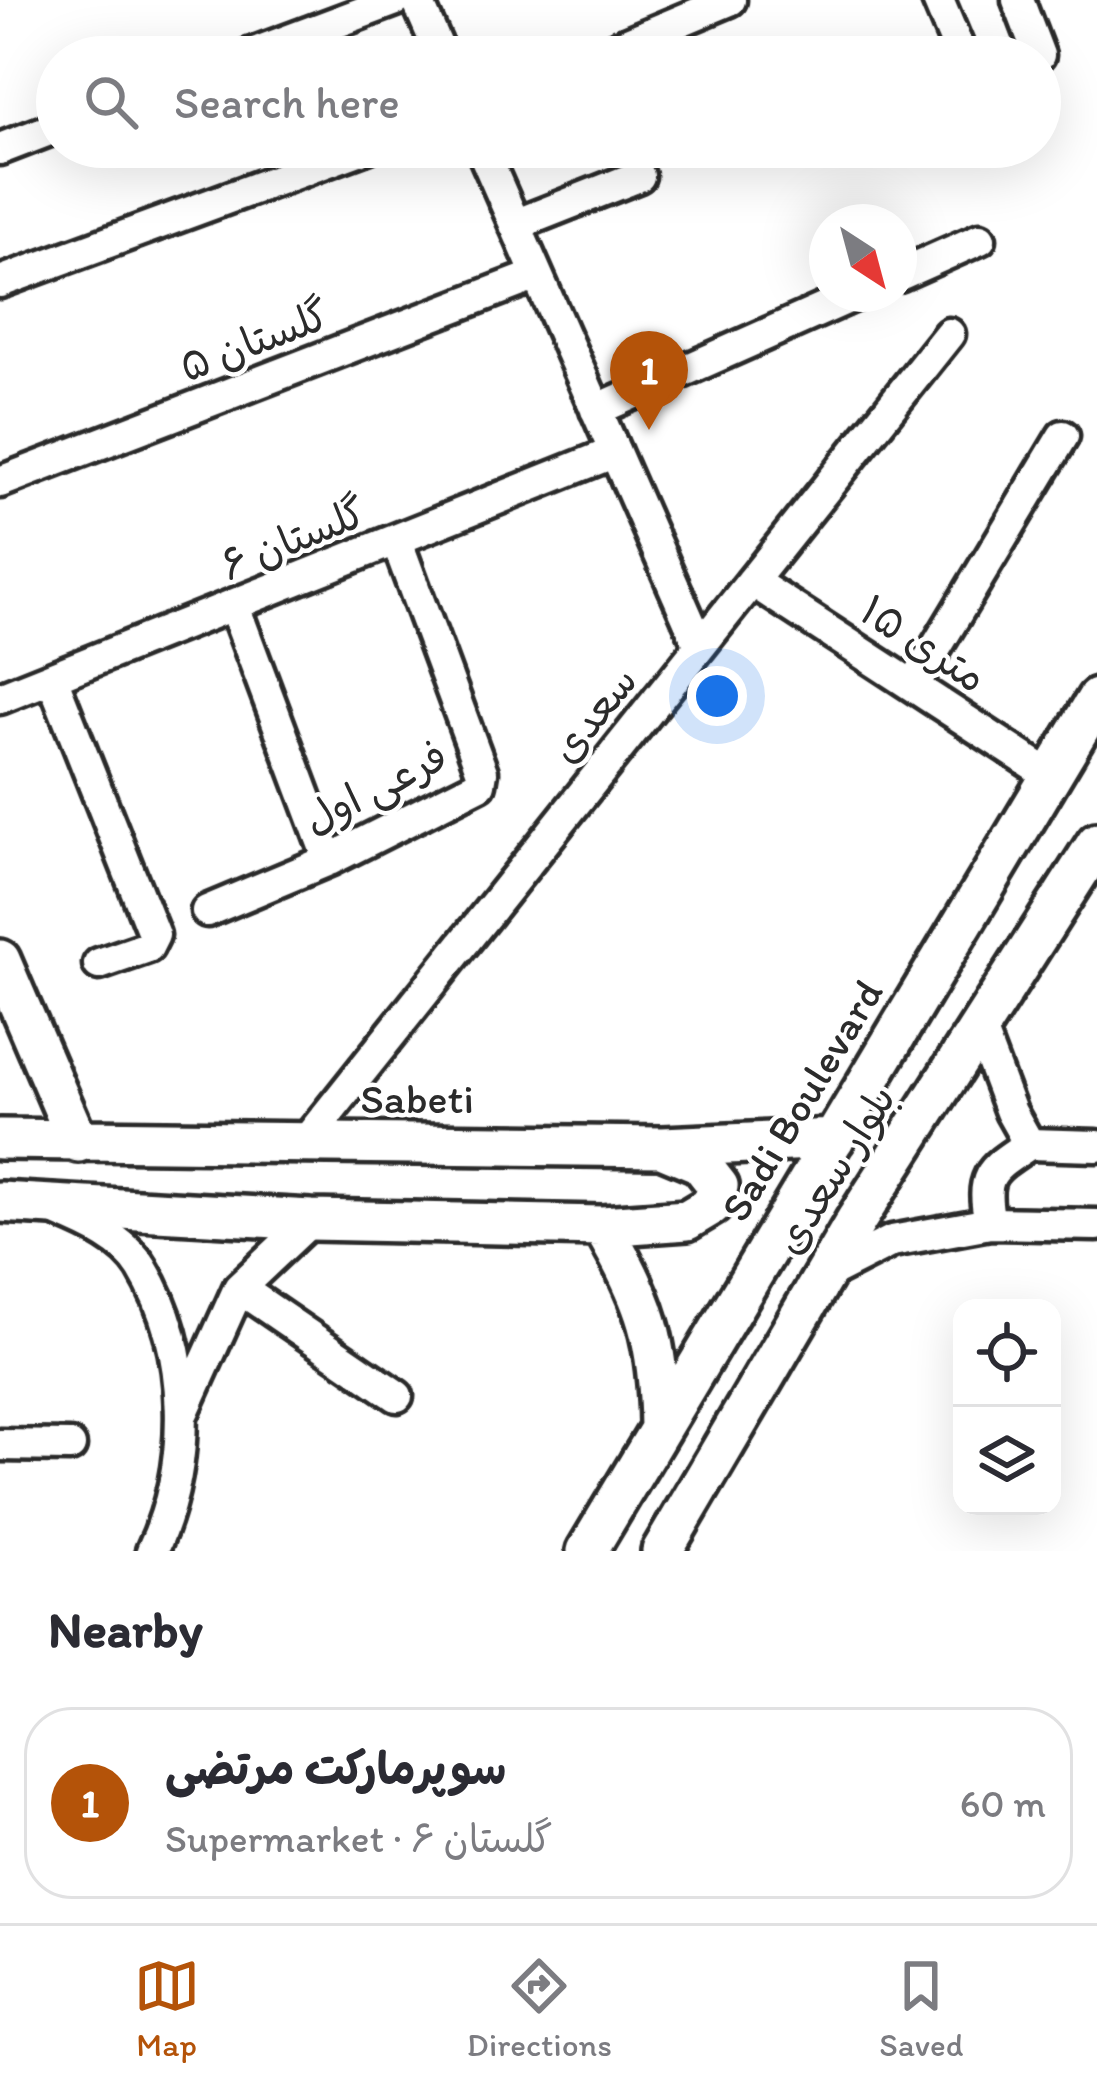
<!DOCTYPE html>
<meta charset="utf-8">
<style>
:root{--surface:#fff;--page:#f7f7f7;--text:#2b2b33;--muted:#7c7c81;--line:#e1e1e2;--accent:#b45309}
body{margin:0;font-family:Itim,"Playpen Sans Arabic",sans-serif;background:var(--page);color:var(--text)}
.controls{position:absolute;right:36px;bottom:36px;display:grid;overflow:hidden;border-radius:24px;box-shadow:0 12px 48px #0002}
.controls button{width:108px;height:108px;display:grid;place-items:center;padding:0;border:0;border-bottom:3px solid var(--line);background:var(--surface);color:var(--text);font:60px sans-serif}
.compass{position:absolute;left:809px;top:204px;width:108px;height:108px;border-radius:50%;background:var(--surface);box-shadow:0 12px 48px #0002;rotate:144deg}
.you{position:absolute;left:717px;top:696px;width:42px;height:42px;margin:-30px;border:9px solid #fff;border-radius:50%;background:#1a73e8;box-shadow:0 0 0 18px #1a73e833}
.badge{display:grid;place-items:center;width:78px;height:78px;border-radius:50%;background:var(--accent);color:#fff;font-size:39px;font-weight:700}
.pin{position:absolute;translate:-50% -99px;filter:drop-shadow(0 3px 6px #0008)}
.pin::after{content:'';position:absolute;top:63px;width:42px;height:36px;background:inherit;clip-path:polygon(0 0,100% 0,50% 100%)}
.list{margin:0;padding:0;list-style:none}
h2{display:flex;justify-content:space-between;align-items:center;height:156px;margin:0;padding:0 48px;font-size:51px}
h2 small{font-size:39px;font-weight:400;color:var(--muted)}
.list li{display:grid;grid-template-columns:78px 1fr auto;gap:36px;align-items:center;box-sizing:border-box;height:192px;margin:0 24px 24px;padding:0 24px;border:3px solid var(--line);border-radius:48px}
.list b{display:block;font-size:45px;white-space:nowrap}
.list p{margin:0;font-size:39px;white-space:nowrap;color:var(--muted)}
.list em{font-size:39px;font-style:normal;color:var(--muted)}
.icon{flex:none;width:66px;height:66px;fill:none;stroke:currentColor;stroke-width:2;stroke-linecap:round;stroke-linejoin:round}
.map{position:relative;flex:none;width:1097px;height:1551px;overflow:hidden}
.search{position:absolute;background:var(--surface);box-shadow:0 12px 48px #0002;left:36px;right:36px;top:36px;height:132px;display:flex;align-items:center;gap:30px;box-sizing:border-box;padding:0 42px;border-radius:66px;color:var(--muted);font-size:45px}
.sheet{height:372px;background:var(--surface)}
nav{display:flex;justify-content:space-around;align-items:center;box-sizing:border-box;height:168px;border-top:3px solid var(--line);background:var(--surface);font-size:33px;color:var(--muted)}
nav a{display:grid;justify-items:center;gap:6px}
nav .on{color:var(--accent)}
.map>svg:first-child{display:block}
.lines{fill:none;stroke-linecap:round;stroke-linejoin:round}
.minor-casing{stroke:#2b2b2b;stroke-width:39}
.major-casing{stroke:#2b2b2b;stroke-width:48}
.minor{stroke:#fff;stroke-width:30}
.major{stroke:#fff;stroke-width:39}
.labels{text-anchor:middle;stroke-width:9;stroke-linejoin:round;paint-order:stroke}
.street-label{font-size:42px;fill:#2b2b2b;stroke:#fff}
</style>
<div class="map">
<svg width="1097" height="1551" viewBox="0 0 1097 1551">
<rect width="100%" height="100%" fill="#fff"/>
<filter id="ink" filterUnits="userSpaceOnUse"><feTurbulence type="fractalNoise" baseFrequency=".00833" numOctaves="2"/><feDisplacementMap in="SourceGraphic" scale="24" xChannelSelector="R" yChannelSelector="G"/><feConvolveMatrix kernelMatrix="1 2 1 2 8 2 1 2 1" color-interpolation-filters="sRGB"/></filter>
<g filter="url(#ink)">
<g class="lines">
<defs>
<path id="minor" d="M417 0 442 57
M938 0 962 57
M1018 0 1039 55
M244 57 396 0
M594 57 730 0
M481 147 700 646
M0 149 57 127
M515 225 639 176
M899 275 980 239
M0 282 367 147
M596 410 857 294
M0 482 537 275
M752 581 1051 776
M234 606 329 860
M52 678 154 935 148 947 99 964
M913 686 1063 436
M0 698 615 452
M207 911 329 860 480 784 482 772 397 542
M979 1027 1011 1112 1029 1144 1097 1146
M302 1146 949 334
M60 1212C89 1224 125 1240 142 1268 192 1351 192 1466 152 1551
M990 1223C980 1174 990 1170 1029 1144
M825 1275 892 1241 990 1223 1097 1225
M239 1288 397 1396
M183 1412 239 1288 311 1220
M0 1445 70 1446"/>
<path id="major" d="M0 960 78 1142
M0 1139 663 1147 834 1139
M0 1202 311 1220 602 1226C646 1300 659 1341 660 1427
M602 1226 687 1220 712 1205 718 1186 700 1163 664 1148
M587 1551 1097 699
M662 1551 857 1219 1097 843"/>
</defs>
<use href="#minor" class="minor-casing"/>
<use href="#major" class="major-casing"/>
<use href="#minor" class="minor"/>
<use href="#major" class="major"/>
</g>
</g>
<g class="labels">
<g class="street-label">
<text transform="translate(254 340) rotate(-21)" y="15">گلستان ۵</text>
<text transform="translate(293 538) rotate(-22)" y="15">گلستان ۶</text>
<text transform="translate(924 643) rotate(33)" y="15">۱۵ متری</text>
<text transform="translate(593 714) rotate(-51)" y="15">سعدی</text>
<text transform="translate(375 787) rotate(-27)" y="15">فرعی اول</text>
<text x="417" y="1113">Sabeti</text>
<text transform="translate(801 1100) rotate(-59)" y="15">Sadi Boulevard</text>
<text transform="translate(834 1169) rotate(-58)" y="15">بلوار سعدی</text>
</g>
</g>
</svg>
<div class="controls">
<button><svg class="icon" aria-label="locate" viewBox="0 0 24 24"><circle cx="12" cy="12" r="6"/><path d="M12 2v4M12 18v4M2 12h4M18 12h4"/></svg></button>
<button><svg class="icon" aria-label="layers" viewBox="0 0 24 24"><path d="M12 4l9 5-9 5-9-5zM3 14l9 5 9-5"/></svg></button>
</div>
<svg class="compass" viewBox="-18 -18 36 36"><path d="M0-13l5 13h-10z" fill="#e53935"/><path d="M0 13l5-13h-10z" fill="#7c7c81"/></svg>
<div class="you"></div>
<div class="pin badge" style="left:649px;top:430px">1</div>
<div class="search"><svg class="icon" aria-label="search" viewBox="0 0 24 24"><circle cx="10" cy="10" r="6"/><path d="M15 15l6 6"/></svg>Search here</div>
</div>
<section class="sheet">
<h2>Nearby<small></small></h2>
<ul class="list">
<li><span class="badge">1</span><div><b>سوپرمارکت مرتضی</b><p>Supermarket · گلستان ۶</p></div><em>60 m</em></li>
</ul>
</section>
<nav>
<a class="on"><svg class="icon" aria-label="map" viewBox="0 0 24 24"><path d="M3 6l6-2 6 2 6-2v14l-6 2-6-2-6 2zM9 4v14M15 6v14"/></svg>Map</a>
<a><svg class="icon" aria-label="directions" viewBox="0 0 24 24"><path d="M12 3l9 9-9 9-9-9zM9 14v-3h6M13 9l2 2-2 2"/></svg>Directions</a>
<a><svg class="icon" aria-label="saved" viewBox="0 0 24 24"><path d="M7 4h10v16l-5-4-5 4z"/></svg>Saved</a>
</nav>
